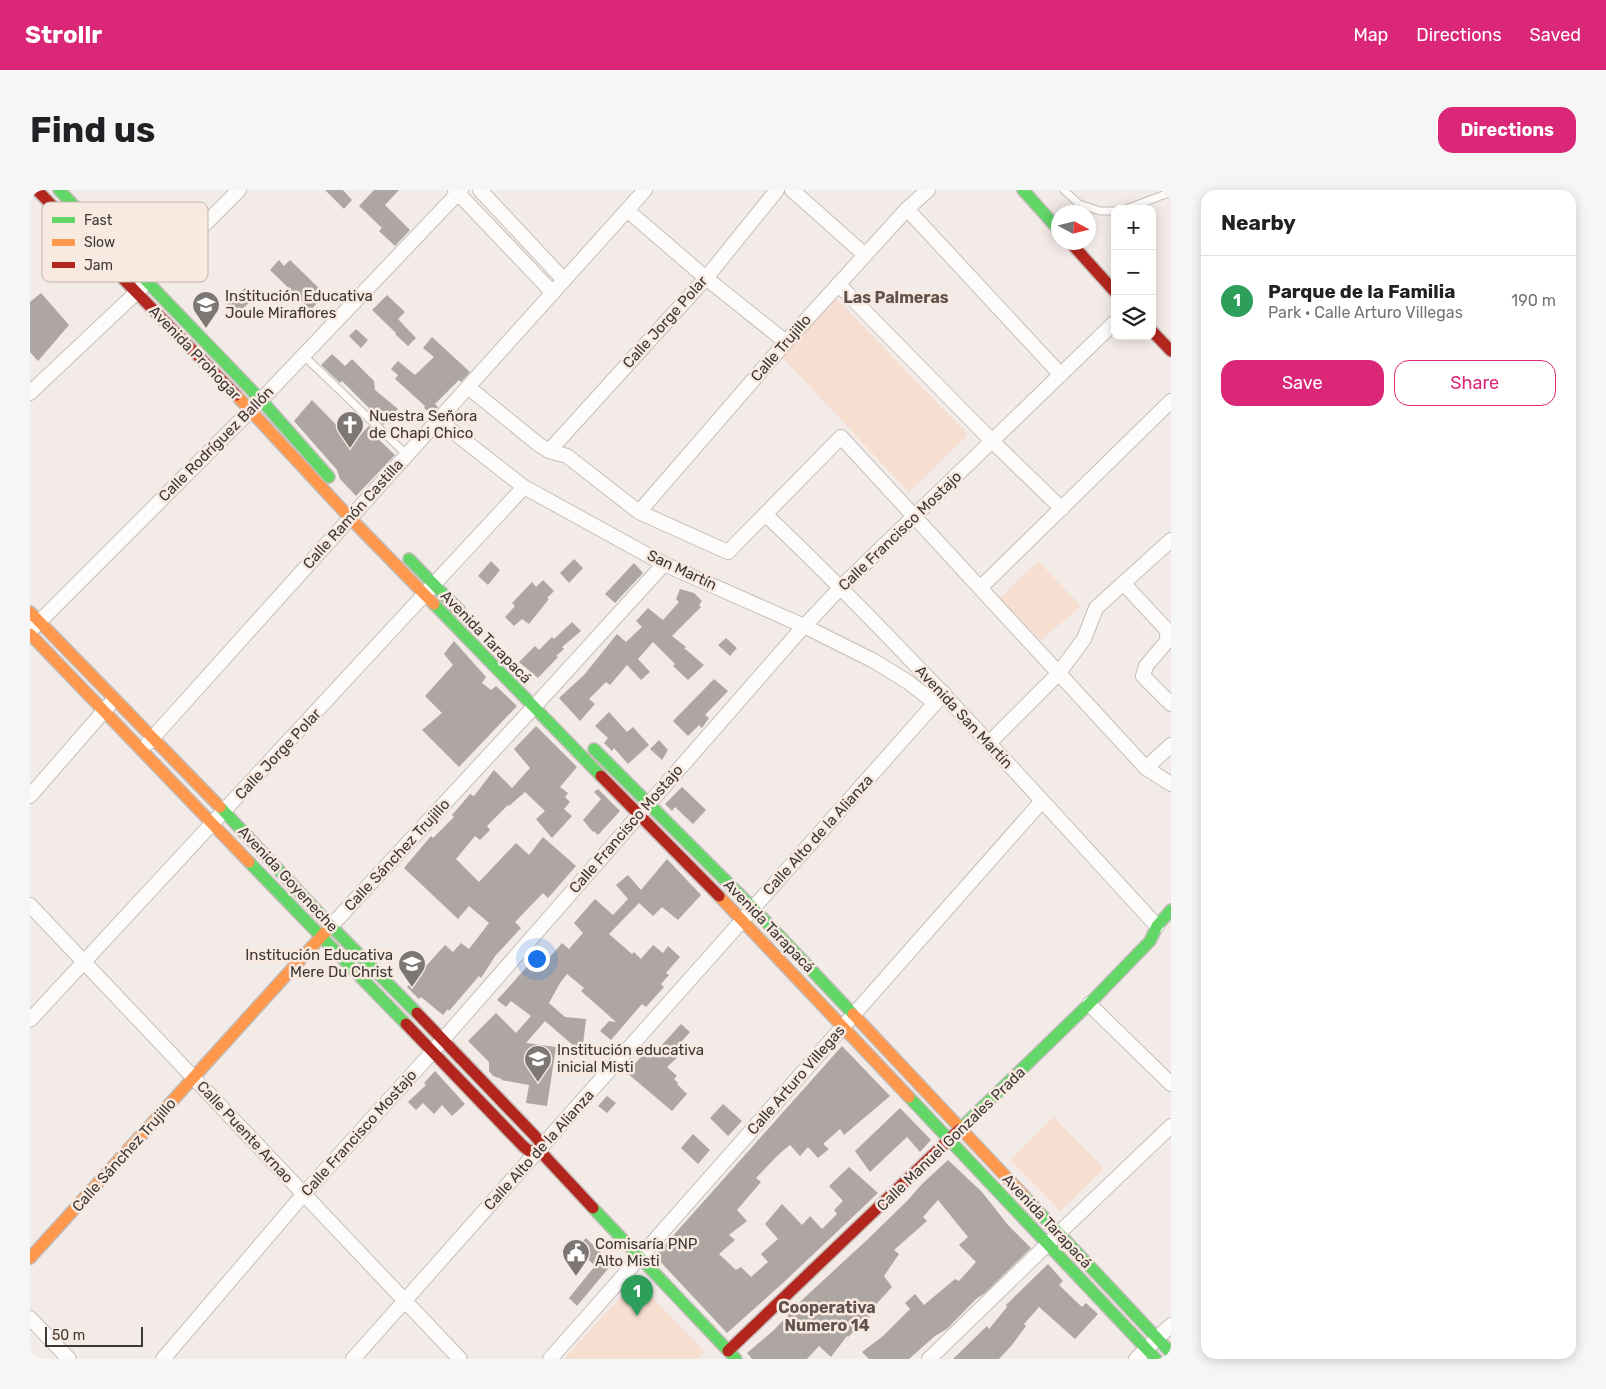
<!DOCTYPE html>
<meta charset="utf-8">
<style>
:root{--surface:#fff;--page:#f6f6f6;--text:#202124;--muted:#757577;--line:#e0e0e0;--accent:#db2777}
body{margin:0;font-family:Rubik,sans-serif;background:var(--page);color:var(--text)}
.controls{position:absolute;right:15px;top:15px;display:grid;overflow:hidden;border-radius:10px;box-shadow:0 2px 12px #0003}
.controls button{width:45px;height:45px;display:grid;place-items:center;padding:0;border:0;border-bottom:1px solid var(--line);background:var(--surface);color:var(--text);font:25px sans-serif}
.compass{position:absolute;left:1021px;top:15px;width:45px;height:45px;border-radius:50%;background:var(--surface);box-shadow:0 2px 12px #0003;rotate:97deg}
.scale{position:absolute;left:15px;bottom:12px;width:98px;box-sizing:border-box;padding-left:5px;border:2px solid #3e3835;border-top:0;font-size:14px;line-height:18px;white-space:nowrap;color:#3e3835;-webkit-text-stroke:4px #f9eae1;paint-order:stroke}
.you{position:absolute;left:506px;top:768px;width:18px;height:18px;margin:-12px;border:4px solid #fff;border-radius:50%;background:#1a73e8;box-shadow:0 0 0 8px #1a73e833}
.badge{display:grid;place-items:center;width:32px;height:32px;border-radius:50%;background:var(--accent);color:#fff;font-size:16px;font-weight:700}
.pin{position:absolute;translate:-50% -41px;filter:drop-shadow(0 1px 2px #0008)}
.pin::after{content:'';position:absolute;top:26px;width:18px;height:15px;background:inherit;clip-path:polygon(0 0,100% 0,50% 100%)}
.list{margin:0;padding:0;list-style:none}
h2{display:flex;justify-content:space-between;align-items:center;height:65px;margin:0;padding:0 20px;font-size:21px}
h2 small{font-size:16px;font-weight:400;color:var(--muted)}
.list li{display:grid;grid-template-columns:32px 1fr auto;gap:15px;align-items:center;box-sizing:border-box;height:90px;padding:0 20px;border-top:1px solid var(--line)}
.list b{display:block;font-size:19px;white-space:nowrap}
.list p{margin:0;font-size:16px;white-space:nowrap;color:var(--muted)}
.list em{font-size:16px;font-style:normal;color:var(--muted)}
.actions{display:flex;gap:10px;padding:15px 20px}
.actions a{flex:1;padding:11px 0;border:1px solid var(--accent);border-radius:15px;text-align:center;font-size:18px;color:var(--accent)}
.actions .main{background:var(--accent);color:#fff}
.icon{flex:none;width:28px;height:28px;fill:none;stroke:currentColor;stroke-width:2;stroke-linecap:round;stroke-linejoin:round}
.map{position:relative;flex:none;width:1141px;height:1169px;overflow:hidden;border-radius:15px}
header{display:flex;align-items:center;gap:30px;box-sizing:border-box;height:70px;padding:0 25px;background:var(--accent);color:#fff}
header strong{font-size:24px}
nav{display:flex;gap:28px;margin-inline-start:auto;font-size:18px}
.intro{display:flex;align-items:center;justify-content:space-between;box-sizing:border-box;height:120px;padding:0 30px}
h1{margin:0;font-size:35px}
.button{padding:12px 22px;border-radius:15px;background:var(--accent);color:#fff;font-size:18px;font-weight:700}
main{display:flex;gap:30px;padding:0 30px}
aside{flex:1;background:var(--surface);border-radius:15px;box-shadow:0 2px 12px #0003}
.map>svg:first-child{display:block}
.green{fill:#f6ded0}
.building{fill:#ada6a3}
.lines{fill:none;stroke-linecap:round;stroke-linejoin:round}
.lane-casing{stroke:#c4beba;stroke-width:9}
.street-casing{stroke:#c4beba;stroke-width:16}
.fast-casing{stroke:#c4beba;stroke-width:14}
.slow-casing{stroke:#c4beba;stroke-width:14}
.jam-casing{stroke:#c4beba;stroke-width:14}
.lane{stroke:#fdfcfb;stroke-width:7}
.street{stroke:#fdfcfb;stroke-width:14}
.fast{stroke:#63d668;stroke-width:11}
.slow{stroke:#ff974d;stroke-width:11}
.jam{stroke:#b3261e;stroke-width:11}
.labels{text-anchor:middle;stroke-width:5;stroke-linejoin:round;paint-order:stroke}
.poi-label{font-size:15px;fill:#3e3835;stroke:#f9eae1;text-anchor:start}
.street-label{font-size:15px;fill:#3e3835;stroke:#f9eae1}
.neighbourhood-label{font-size:16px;font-weight:bold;fill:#60534c;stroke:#f9eae1}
.key{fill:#f9eae1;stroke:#c1b5ad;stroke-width:1}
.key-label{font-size:14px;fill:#3e3835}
</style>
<header>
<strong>Strollr</strong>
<nav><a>Map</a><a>Directions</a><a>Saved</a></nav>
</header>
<div class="intro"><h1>Find us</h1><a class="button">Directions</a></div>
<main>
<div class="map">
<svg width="1141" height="1169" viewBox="0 0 1141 1169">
<rect width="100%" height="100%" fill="#f3ebe7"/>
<path class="green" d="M805 107 938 245 879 302 752 167Z
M1008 371 1051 416 1011 450 969 409Z
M1024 927 1074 979 1030 1021 980 970Z
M606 1090 675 1162 667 1169H534Z"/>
<path class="building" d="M295 0H313L322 10 314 19Z
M344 0H369L355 15 380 40 365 56 349 41 352 38 329 16Z
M249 70 254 76 260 70 295 104 281 120 240 80Z
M215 98 224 108 205 126 196 116Z
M11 103 39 135 8 171 0 162V112Z
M357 105 375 122 368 129 386 148 378 156 365 144 366 143 342 120Z
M326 139 338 150 331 158 319 146Z
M402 147 440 182 431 192 429 190 405 214 408 217 401 224 394 218 395 216 365 189 368 185 361 179 368 171 385 185 404 167 393 158Z
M302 164 315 176 322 169 344 191 345 200 368 219 353 235 338 219 339 218 312 191 310 193 291 175Z
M282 210 323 252 339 236 346 243 344 245 365 265 326 306 310 289 307 280 264 231Z
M544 369 553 378 539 393 530 383Z
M461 371 470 380 458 395 448 386Z
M604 373 613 383 585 413 575 404Z
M513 390 524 401 517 408 519 409 499 434 492 429 484 436 475 427 485 416 482 413 502 392 506 397Z
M650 399 664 403 672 411 669 415 671 417 642 446 656 457 654 458 674 475 658 490 643 476 645 474 623 452 608 469 620 482 611 490 597 475 580 495 576 492 559 509 565 514 550 531 529 508 554 485 587 444 596 452 612 437 606 431 618 418 633 430 649 412 646 409Z
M542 432 551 441 532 457 534 459 526 466 528 467 508 488 489 472 505 456 509 460 522 447 524 449Z
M696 448 707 458 700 466 688 455Z
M424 451 456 487 452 493 461 500 466 496 487 516 429 577 392 540 412 523 395 506 423 475 414 464Z
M684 489 698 501 675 525 679 528 672 538 669 535 658 546 643 531Z
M579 522 597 542 603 537 619 555 598 574 584 558 582 561 574 553 578 548 565 536Z
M506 536 547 577 530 597 538 603 535 607 540 612 534 619 542 626 522 648 506 629 515 621 495 602 479 616 478 615 457 636 460 640 450 650 445 646 426 669 449 692 486 653 499 665 513 647 546 676 518 708 513 703 485 732 491 738 466 765 451 788 449 786 419 821 418 819 413 825 391 807 389 809 377 797 415 755 423 762 431 753 439 759 459 733 439 716 428 729 374 678 401 646 403 648 424 627 422 625 440 604 444 606 464 580 482 598 500 578 484 559Z
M629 550 638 560 632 570 620 559Z
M652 597 676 620 663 634 645 617 642 621 635 614Z
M568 599 590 621 568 645 564 641 563 642 553 630 571 609 564 602Z
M637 669 671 705 648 730 632 717 623 726 609 713 579 744 602 764 604 762 611 769 623 755 633 763 638 756 650 767 636 783 639 785 631 794 634 797 616 817 612 814 581 850 570 841 579 831 586 832 551 801 554 798 537 784 530 793 519 813 535 827 556 829 552 863 515 831 496 853 526 857 517 916 496 913 499 895 471 890 472 889 463 886 459 881V872L438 851 466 823 486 843 501 826 481 811 476 817 467 810 478 798 511 761 519 768 532 753 539 759 553 743 544 733 565 709 583 725 598 709 586 695 598 685 611 700Z
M651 834 660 842 645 859 650 865 637 877 647 886 644 889 648 893 647 894 657 904 642 921 597 883 615 862 621 867Z
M812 856 860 906 814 945 810 939 793 954 799 959 788 968 778 957 770 966 760 955 749 964 726 988 731 992 707 1020 717 1031 699 1045 705 1050 689 1064 706 1080 711 1077 721 1087 738 1072 731 1064 748 1049 735 1034 752 1014 772 1035 780 1026 792 1039 807 1024 804 1020 813 1011 799 996 819 977 848 1003 754 1092 697 1143 625 1066Z
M405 881 435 914 422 926 412 915 404 924 393 913 386 920 378 912 396 895 394 893Z
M577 906 586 913 577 923 568 916Z
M693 914 712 931 698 946 680 928Z
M870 918 901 950 890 962 877 947 840 982 825 961Z
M663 944 680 960 668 974 651 958Z
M918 970 952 1002 978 1035 1001 1058 955 1103 946 1109 917 1139 905 1146 879 1169H839L832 1162 853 1146 880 1119 875 1113 885 1104 894 1115 925 1089 929 1091 946 1072 929 1055 938 1047 908 1010 893 1027 897 1031 864 1060 869 1064 854 1086 862 1097 837 1124 840 1127 818 1147 817 1146 801 1167 789 1156 777 1169H722L717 1163 744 1140 772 1110 838 1049 878 1010 892 994Z
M556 1048 582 1074 547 1116 539 1108 565 1076 546 1058Z
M1018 1074 1033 1091 1029 1095 1052 1117 1056 1113 1068 1124 1045 1149 1009 1117 994 1134 996 1136 982 1155 969 1169H923L957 1136 959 1139 977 1117 976 1115Z"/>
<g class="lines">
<defs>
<path id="lane" d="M1034 0 1049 14 1070 21H1085
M1096 19 1141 2
M273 165 377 265"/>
<path id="street" d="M425 0 523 103
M450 0 534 90
M762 0 835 65
M877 19 1031 185
M597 20 676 88 756 152
M808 94 962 251 1032 319
M438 197 508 254 519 261 537 266 609 322 698 362 811 247 1116 578 1141 594
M0 203 107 102 209 0
M408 230 494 297 634 374 774 436 844 471 878 492 905 513
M519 261 676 88 747 0
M609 322 756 152 877 19 898 0
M735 324C873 455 998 596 1127 736
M1093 393 1136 439 1138 450 1116 476 1113 486 1141 514
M950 398 1141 211
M4 437 231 210 431 0
M118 553 615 0
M959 553 1028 484 1054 449 1066 418 1141 350
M1116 578 1141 555
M0 606 80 514
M0 715 430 1169
M301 736 513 507 634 374
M1059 814 1141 894
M0 830 494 297
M0 1128 39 1169
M133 1169 273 1005 396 869 767 444 811 397 1085 132
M323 1169 914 503
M520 1169 1012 611
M899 1169 1029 1043 1141 936
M1106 1169 1141 1135"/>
<path id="fast" d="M29 0 231 210 299 287
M993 0 1028 39
M379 369 430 421
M404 414 571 586
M564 559 723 718 823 824
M190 617 301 736 387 823
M219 672 376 834
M879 907 1126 1169
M930 939 1059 814 1120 751 1127 736 1141 720
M994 1006 1141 1163
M563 1018 706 1169"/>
<path id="slow" d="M206 205 320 328 404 414
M0 422 190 617
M0 444 219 672
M689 706 879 907
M823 824 994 1006
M0 1068 298 739"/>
<path id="jam" d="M7 0 206 205
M1040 52 1085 102
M1122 141 1141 161
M571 586 689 706
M387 823 504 945 510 952 509 960 563 1018
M376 834 493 956 499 961 509 960
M698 1161 930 939"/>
</defs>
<use href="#lane" class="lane-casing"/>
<use href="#street" class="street-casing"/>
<use href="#fast" class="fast-casing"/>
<use href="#slow" class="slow-casing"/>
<use href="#jam" class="jam-casing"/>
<use href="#lane" class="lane"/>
<use href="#street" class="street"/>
<use href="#fast" class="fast"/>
<use href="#slow" class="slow"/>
<use href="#jam" class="jam"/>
</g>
<defs>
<symbol id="school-pin" viewBox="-11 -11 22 30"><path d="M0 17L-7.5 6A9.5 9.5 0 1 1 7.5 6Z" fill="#7d7773" stroke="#f9eae1"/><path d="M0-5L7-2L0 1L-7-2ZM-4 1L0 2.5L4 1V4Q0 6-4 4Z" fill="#fff"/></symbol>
<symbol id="church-pin" viewBox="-11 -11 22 30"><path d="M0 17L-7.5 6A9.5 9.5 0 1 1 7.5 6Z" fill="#7d7773" stroke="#f9eae1"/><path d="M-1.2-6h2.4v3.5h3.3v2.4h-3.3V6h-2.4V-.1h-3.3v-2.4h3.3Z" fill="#fff"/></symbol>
<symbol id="civic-pin" viewBox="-11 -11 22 30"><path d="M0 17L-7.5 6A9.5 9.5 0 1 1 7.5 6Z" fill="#7d7773" stroke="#f9eae1"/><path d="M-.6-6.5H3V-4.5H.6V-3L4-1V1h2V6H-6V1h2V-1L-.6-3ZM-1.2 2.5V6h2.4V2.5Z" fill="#fff"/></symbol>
</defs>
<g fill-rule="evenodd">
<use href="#school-pin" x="160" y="99" width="32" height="43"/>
<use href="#church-pin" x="304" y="219" width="32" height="43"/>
<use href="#school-pin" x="366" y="758" width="32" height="43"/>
<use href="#school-pin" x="492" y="853" width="32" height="43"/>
<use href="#civic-pin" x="530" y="1047" width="32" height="43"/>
</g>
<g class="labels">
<g class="poi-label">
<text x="195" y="111">Institución Educativa<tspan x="195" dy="17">Joule Miraflores</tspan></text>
<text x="339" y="231">Nuestra Señora<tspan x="339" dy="17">de Chapi Chico</tspan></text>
<text x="363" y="770" text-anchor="end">Institución Educativa<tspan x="363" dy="17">Mere Du Christ</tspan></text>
<text x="527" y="865">Institución educativa<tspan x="527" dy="17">inicial Misti</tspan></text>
<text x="565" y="1059">Comisaría PNP<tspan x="565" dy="17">Alto Misti</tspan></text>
</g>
<g class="street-label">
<text transform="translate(635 132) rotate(-48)" y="5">Calle Jorge Polar</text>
<text transform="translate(751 158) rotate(-49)" y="5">Calle Trujillo</text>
<text transform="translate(165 163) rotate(46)" y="5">Avenida Prohogar</text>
<text transform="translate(186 254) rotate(-45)" y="5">Calle Rodríguez Ballón</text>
<text transform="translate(323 324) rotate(-48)" y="5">Calle Ramón Castilla</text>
<text transform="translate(870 341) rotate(-44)" y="5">Calle Francisco Mostajo</text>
<text transform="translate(652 380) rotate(25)" y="5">San Martín</text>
<text transform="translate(456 447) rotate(46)" y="5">Avenida Tarapacá</text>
<text transform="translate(934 527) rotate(47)" y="5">Avenida San Martín</text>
<text transform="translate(248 564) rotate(-47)" y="5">Calle Jorge Polar</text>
<text transform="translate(596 639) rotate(-49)" y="5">Calle Francisco Mostajo</text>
<text transform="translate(788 645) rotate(-48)" y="5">Calle Alto de la Alianza</text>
<text transform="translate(367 665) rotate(-47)" y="5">Calle Sánchez Trujillo</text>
<text transform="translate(258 689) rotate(47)" y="5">Avenida Goyeneche</text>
<text transform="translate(739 736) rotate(46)" y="5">Avenida Tarapacá</text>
<text transform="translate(766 890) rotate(-49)" y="5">Calle Arturo Villegas</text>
<text transform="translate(215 942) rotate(47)" y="5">Calle Puente Arnao</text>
<text transform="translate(329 943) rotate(-48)" y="5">Calle Francisco Mostajo</text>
<text transform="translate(921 949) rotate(-44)" y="5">Calle Manuel Gonzales Prada</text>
<text transform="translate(509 960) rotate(-48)" y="5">Calle Alto de la Alianza</text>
<text transform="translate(94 965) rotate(-48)" y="5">Calle Sánchez Trujillo</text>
<text transform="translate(1017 1031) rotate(47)" y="5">Avenida Tarapacá</text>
</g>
<g class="neighbourhood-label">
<text x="866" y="113">Las Palmeras</text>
<text x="797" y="1123">Cooperativa<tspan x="797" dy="18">Numero 14</tspan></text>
</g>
</g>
<rect x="12" y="12" width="166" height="80" rx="8" class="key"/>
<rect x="22" y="27" width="23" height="6" fill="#63d668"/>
<rect x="22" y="49" width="23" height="7" fill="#ff974d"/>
<rect x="22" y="72" width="23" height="6" fill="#b3261e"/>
<g class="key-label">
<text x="54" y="35">Fast</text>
<text x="54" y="57">Slow</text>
<text x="54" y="80">Jam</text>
</g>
</svg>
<div class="controls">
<button>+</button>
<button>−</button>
<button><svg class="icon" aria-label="layers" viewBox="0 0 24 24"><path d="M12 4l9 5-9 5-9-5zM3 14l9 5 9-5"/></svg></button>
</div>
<svg class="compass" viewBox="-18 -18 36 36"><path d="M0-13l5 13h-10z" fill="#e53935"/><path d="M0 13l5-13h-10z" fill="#757577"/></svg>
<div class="scale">50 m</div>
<div class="you"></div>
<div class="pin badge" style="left:607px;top:1126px;background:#2e9e5b">1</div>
</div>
<aside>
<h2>Nearby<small></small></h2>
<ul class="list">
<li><span class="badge" style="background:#2e9e5b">1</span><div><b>Parque de la Familia</b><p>Park · Calle Arturo Villegas</p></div><em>190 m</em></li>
</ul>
<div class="actions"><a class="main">Save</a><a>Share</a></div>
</aside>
</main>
